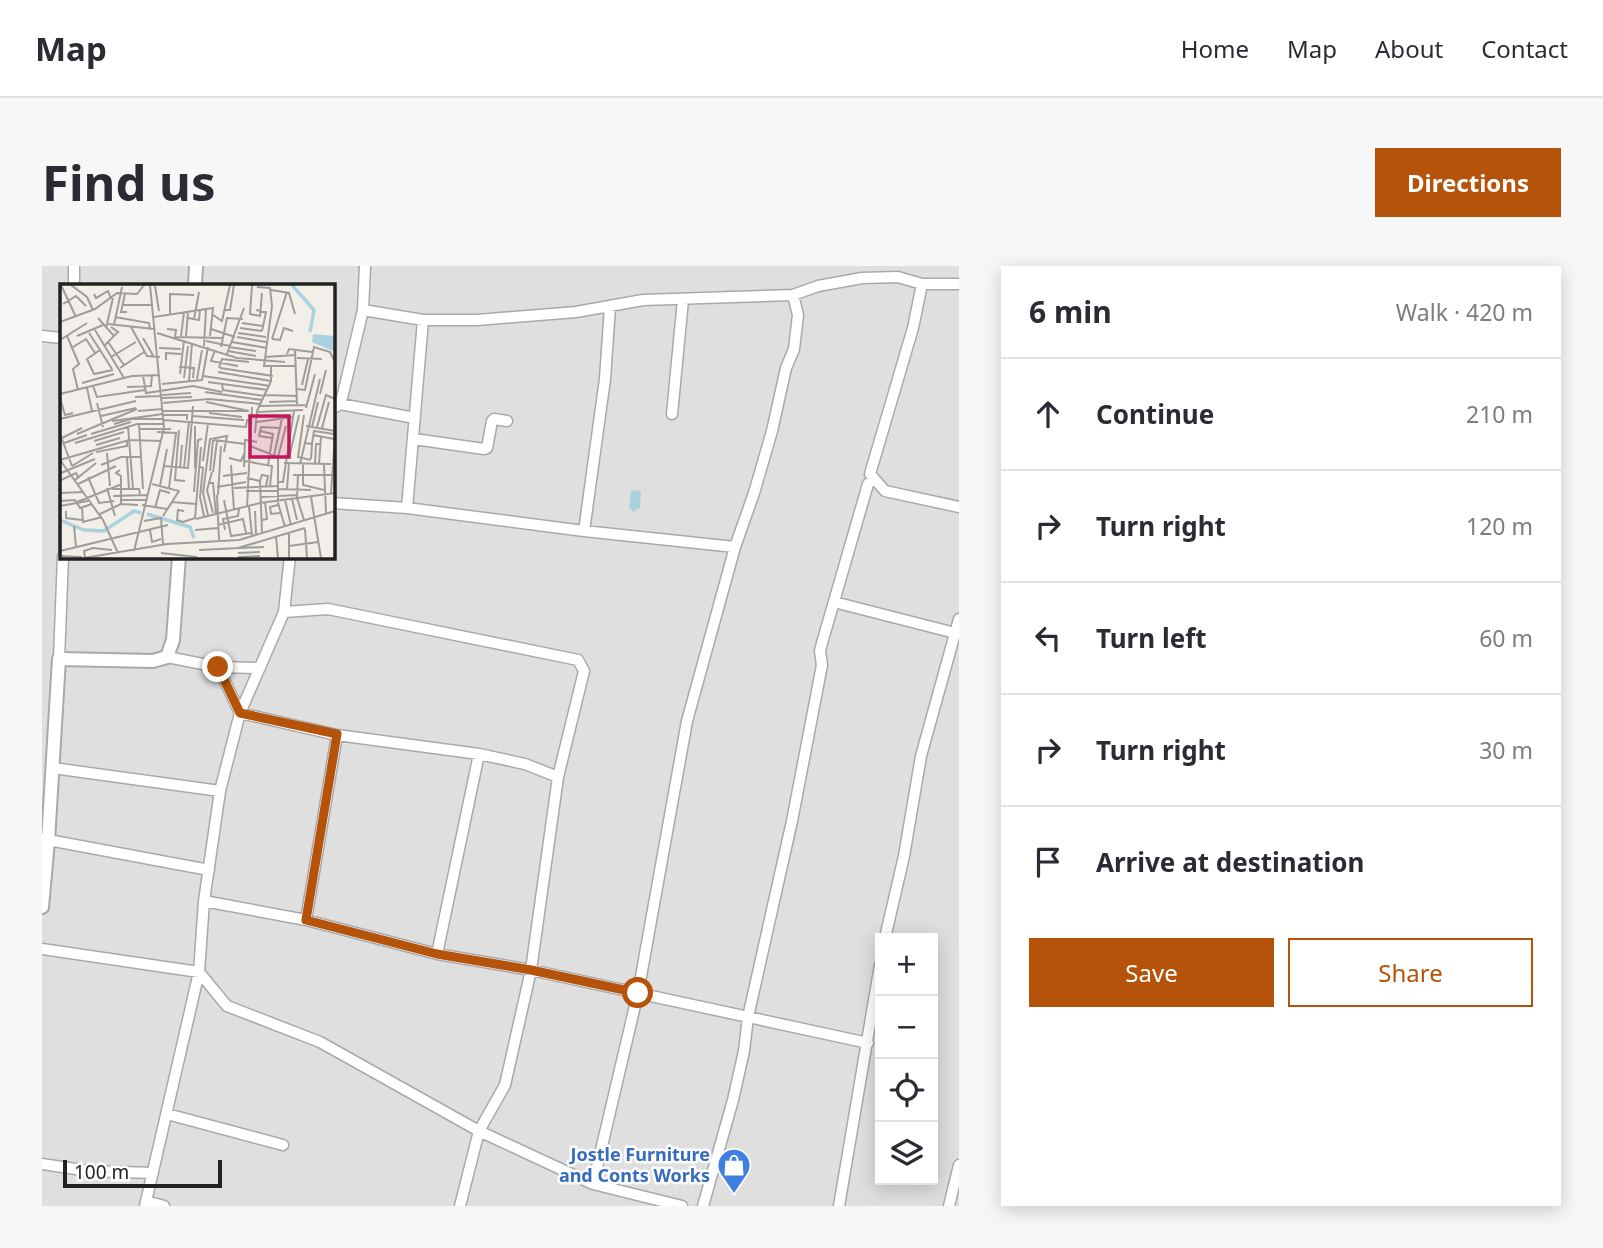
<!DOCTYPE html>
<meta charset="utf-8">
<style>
:root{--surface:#fff;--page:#f7f7f7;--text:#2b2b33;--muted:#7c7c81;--line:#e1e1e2;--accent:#b45309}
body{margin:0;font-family:"Noto Sans",sans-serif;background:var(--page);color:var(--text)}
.controls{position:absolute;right:21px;bottom:21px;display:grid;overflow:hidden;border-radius:0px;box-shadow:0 4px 18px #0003}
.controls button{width:63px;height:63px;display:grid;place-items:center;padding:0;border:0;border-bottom:2px solid var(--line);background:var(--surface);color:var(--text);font:35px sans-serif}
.scale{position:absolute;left:21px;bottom:18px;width:159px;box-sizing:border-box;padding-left:7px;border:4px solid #222;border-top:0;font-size:19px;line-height:24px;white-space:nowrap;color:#222;-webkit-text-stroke:5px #fff;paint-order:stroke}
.stop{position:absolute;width:21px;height:21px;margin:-16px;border:5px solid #b45309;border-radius:50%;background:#fff}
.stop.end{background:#b45309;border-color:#fff;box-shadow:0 2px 7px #0008}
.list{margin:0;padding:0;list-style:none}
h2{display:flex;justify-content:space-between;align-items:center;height:91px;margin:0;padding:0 28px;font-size:30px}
h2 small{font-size:23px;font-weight:400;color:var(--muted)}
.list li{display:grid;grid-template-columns:46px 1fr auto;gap:21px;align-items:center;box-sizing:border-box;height:112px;padding:0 28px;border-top:2px solid var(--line)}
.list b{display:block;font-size:26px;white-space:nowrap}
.list em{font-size:23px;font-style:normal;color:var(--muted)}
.actions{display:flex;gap:14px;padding:21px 28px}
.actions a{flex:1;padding:16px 0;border:2px solid var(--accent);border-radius:0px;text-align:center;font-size:24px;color:var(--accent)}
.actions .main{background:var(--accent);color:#fff}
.icon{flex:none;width:38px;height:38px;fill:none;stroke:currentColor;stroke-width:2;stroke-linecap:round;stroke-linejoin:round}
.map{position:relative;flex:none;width:917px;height:940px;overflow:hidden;border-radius:0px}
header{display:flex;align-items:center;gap:42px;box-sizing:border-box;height:98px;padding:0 35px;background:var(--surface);border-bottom:2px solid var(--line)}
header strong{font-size:33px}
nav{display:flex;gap:38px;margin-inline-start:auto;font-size:24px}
.intro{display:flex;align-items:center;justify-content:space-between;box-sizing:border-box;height:168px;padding:0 42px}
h1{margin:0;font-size:49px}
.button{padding:18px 32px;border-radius:0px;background:var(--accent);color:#fff;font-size:24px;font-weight:700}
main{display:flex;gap:42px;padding:0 42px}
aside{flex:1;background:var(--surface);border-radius:0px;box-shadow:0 4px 18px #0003}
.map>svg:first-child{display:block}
.residential{fill:#e0dfdf;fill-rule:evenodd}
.water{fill:#aad3df}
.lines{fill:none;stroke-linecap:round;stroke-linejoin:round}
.minor-casing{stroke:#a9a9a9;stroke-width:13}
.tertiary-casing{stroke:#a9a9a9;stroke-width:16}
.minor{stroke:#fff;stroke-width:10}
.tertiary{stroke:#fff;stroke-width:12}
.route{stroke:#b45309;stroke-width:9}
.labels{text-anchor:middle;stroke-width:5;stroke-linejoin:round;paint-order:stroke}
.shop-label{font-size:18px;font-weight:bold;fill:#366cbe;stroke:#fff;text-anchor:end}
.inset-river{fill:none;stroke:#aad3df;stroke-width:3.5}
.inset-road{fill:none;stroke:#9f9d99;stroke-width:2}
.view{fill:#c2185b;fill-opacity:0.15;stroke:#c2185b;stroke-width:3.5}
.inset-edge{fill:none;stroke:#222;stroke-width:3.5}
</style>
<header>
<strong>Map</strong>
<nav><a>Home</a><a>Map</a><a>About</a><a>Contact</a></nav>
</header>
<div class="intro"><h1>Find us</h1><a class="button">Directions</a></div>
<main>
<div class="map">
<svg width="917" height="940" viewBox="0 0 917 940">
<rect width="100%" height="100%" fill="#f2efe9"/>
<path class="residential" d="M0 0H917V940H0ZM19 19H290V290H19ZM838 672H891V914H838Z"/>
<path class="water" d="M591 224 599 225 598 242 591 246 587 241 589 226Z"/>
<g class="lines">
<defs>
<path id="minor" d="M880 18 871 62 828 208 843 225 917 241
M32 19V0
M321 44 381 54H435L534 46 601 34 751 29 776 20 820 12 856 11 880 18H917
M0 70 19 72
M298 138 373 152
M290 143 298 138 301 128 321 44 323 0
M630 148 641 34
M372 173 442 183 445 182 450 155 452 153 465 155
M290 237 365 242 542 265 693 281
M365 242 381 54
M542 265 563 113 568 41
M248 290 242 346 198 447 295 469 437 488 483 498 516 511
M792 336 913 367
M242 346 286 343 536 394 542 405 516 511 489 704 463 819 437 865 418 940
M125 391 176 401 218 402
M17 393 21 290
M11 502 178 525
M1 573 167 604
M162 635 264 654 395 688 489 704 826 777
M264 654 295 469
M843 672 862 590 879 490 917 353
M0 683 157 706 185 740 278 776 437 865 551 918 640 940
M395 688 437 488
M125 848 241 879
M0 898 47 905 111 907
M551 918 596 727 645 455 693 281 712 227 730 165 744 102 752 83 756 49 751 29
M104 935 122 940
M103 940 157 706 162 635 178 525 198 447 176 401
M661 940 691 834 702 785 706 751 750 555 780 399 778 385 780 377 826 218 831 213
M797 940 838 699
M907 940 917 899"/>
<path id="tertiary" d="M153 19 154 0
M0 641 6 575 17 393 111 395 125 391 131 374 137 290"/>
</defs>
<use href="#minor" class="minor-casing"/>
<use href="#tertiary" class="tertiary-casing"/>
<use href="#minor" class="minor"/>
<use href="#tertiary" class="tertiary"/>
</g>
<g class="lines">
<path class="route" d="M176 401 198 447 295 468 264 654 395 688 489 704 596 727"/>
</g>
<defs>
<symbol id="shop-pin" viewBox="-11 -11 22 30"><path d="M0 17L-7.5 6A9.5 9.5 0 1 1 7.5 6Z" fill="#3f7fe0" stroke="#fff"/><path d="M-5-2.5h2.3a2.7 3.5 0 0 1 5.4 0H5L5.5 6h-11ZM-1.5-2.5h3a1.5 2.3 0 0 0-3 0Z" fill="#fff"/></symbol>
</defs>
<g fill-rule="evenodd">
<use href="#shop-pin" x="673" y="880" width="38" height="52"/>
</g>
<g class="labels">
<g class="shop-label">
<text x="668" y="895">Jostle Furniture<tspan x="668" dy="21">and Conts Works</tspan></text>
</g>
</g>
<g transform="translate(18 18)">
<rect width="275" height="275" fill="#f2efe9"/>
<path d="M253 50 275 52V68L252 58Z" fill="#aad3df"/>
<path class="inset-river" d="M232 1 254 26 250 48M87 230 130 243 134 254M0 236 24 246 44 247 74 227 81 229"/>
<path class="inset-road" d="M1 1 16 33M11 1 27 13 33 26M192 1 190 30 200 32 202 9M95 2 99 27M197 3 210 4 212 22 204 82H236M211 6 229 9 235 30M34 10 36 14 48 7 51 15M65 10 61 28H67M3 20 16 12 26 22M63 21H92M164 26H170L174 1M196 26 206 28 202 47M110 30V10L134 11M153 31 162 37 170 1M55 33 89 39 90 45M94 33 153 24 150 52M38 34 54 52M128 34 139 36 140 26M134 35 139 8M0 38 35 25 57 9 77 10 84 1M182 39 203 42M48 40 94 45M54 41 62 3M71 43 87 72 100 73M46 44 53 14M180 44 202 47M107 45 116 46 115 53 163 54M151 45 175 53M35 46 64 94M29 49 40 66 27 75 34 90 53 86M97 49 177 74 225 78M178 49 206 53M7 52 19 80 13 85 18 106M17 52 43 41M121 52 124 28M126 52 128 28M177 53 206 58M83 54 94 73M212 55 227 8M212 55 220 56 224 44 233 47M0 56 27 39M146 57 170 62M48 58 64 81M172 58 207 64M44 62 58 48 51 43M144 62 146 25M13 63 26 55 35 69M161 63 167 34 183 35M169 63 196 67M99 64 121 65M235 65 237 120M40 66 52 85M155 66 151 77 178 82M168 67 196 72M167 70 184 24M227 70 229 65 252 68M51 73 76 58M205 73 236 71M237 74 262 75M106 76V69L121 70M119 83 134 84 133 94M60 84 84 68M159 84 162 75 189 78M160 84 213 92M158 88 211 97M120 90 124 56M83 92 86 109 133 102M143 92 210 102M124 94 128 62M137 95 142 66M129 97 132 59M148 98 208 106M22 99 54 90M102 100 142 96 148 63M162 100 163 106 205 112M242 101 248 75M33 102 37 113 85 106M133 102 162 108M67 103 91 102 92 91M27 104 32 127M237 105 245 106 254 63 270 68 275 78M145 108 202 116M0 110 72 92 99 91M260 110 266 86M102 111 131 109M205 111 237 112M75 113 101 112M0 114 5 131 13 129M102 114 132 113M146 118 189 127M209 118 237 117M37 119 43 143M103 119 149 115 200 120M199 122 247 121M246 124 255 90M78 127 103 125M103 127H187M197 128 243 126M149 129 182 133M103 131H127V136M244 131 238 173 251 176M41 132 76 124M133 132 184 136M0 135 76 117M104 136 186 143 187 136H191M52 137 103 130M197 138 233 133M54 140 71 135H103M79 140 83 205M68 142 73 205M246 142 275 147M252 143 258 118M257 143 266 111 275 115M262 144 269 118M79 145H111M119 146 115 196 125 197M200 147 213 150 208 181M97 148 116 149 109 204M195 149 197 127 211 97V83M0 150 12 182M17 150 77 125M31 150 71 138M253 151 274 155M2 154 22 144M212 154 199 152 201 143 220 144M154 156 185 160M34 157 64 148M4 159 27 151M15 159 77 140H104M244 159 252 160 251 175M252 160 254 147 274 150M36 161 60 154M190 162 218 173V219L225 243M35 165 37 168 67 162V157M47 169 50 202M214 172 222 134M218 173 226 142M67 174 69 205M169 174 181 177 185 168M229 174 239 131M0 176 69 156 101 157M0 176 43 236 58 269M143 177 148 139M185 177 212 182 210 202M224 179 271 180M240 180 260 95M243 180V201L264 206M255 180 256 160H260M259 180 261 153M41 181 61 173H81M171 181 174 226M264 181 266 229M12 182 33 169M103 182 128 184 133 122M139 182 143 184 140 213 144 232M184 183 185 156 197 158M120 184 122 161M124 184 129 137M135 184V142M60 186 56 189 61 192V220M150 187 153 156M152 188 147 206 153 229M153 188 157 157M1 189 35 175M233 191H275M238 191 237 214 244 236M163 192 187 189M28 193 39 219 54 217M187 194 200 197 202 248M1 196 16 189 19 194M15 196 36 179M200 197 202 191 208 192 206 202M218 198H223L234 127M149 199H153L156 230M18 200 56 182M92 200 119 207 103 232M100 202 107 165M157 203 186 198M47 204 55 232M174 204 218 202M52 205H79L80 210M218 205 251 206M227 205 229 179M186 207H218M134 208 138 156 142 155M0 209 24 208M271 210 275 151M157 211 159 256M158 211 161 162M53 212 87 211M201 213 237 211M251 213 261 274M232 215 237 236M61 216H87M164 216 171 252 191 249M225 216 231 241M0 217 15 216 20 224 32 220M17 218 62 200M112 218 136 220M82 221 107 225M218 221 210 223 211 230 220 229M0 222 28 217M187 223 192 123M189 223 192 251M22 224 23 238 42 233M95 224 100 206 110 209M6 227V234L22 236M195 227 196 250M40 230 61 220 78 221M148 231 143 209 150 155 167 152 164 168M136 235 200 219 275 209M202 236 207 235 205 218M84 237 101 234 103 260M123 238 135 234 141 163M123 238 117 236 118 226 124 227M158 241 183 235 186 249M14 242 16 263M245 245 247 274M90 246 92 258 101 255M135 246 158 244M165 246 163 235 178 232 179 225M229 249V274M216 253 218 274M229 262 258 258M178 264 245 244M139 266 204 263M0 267 108 241M74 267 104 144 90 1M101 269 137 273M178 269 200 268M0 272 22 273M178 273 200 272M24 274 107 260 179 256 275 227M25 274 24 267 33 264 52 266"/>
<path class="view" d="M190 132H229V173H190Z"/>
<rect width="275" height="275" class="inset-edge"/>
</g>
</svg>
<div class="controls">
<button>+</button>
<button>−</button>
<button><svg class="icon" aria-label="locate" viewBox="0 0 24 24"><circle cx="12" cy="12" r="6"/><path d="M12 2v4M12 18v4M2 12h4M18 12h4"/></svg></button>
<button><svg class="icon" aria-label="layers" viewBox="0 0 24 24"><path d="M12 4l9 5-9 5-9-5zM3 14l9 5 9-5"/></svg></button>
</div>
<div class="scale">100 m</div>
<div class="stop" style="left:596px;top:727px"></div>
<div class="stop end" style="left:176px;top:401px"></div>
</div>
<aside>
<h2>6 min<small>Walk · 420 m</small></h2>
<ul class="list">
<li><svg class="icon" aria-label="ahead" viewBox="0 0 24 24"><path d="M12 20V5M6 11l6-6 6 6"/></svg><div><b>Continue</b></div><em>210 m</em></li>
<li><svg class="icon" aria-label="right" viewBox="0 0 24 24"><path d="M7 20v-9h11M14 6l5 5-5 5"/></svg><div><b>Turn right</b></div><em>120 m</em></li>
<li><svg class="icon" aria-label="left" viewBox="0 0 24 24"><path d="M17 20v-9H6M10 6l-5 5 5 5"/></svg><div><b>Turn left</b></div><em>60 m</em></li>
<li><svg class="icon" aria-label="right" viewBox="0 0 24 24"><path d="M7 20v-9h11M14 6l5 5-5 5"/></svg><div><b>Turn right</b></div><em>30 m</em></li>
<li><svg class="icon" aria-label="arrive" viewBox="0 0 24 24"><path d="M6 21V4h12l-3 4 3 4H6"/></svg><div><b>Arrive at destination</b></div></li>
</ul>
<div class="actions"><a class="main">Save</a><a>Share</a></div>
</aside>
</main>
